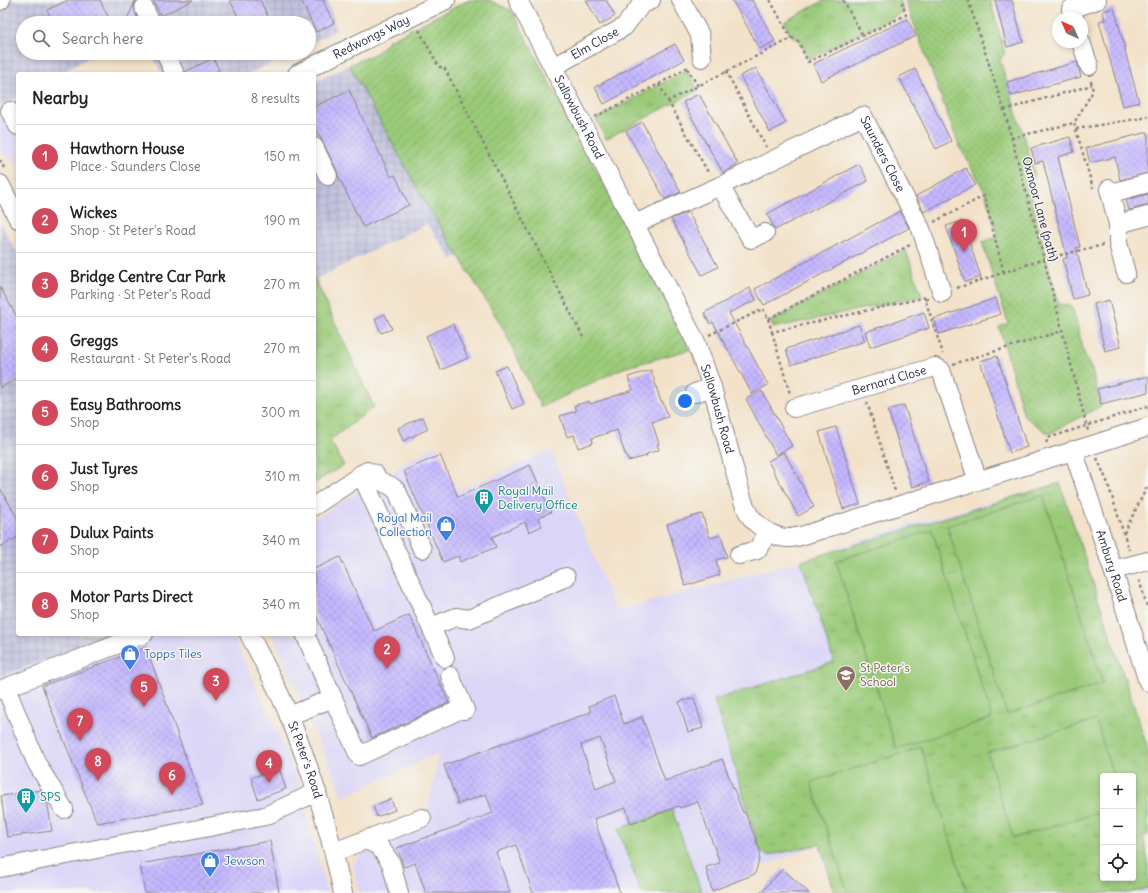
<!DOCTYPE html>
<meta charset="utf-8">
<style>
:root{--surface:#fff;--page:#f2f2f2;--text:#222;--muted:#767676;--line:#e0e0e0;--accent:#d1495b}
body{margin:0;font-family:Delius,sans-serif;background:var(--page);color:var(--text)}
.controls{position:absolute;right:12px;bottom:12px;display:grid;overflow:hidden;border-radius:4px;box-shadow:0 2px 6px #0003}
.controls button{width:36px;height:36px;display:grid;place-items:center;padding:0;border:0;border-bottom:1px solid var(--line);background:var(--surface);color:var(--text);font:20px sans-serif}
.compass{position:absolute;left:1052px;top:12px;width:36px;height:36px;border-radius:50%;background:var(--surface);box-shadow:0 2px 6px #0003;rotate:315deg}
.you{position:absolute;left:685px;top:401px;width:14px;height:14px;margin:-10px;border:3px solid #fff;border-radius:50%;background:#1a73e8;box-shadow:0 0 0 6px #1a73e833}
.badge{display:grid;place-items:center;width:26px;height:26px;border-radius:50%;background:var(--accent);color:#fff;font-size:13px;font-weight:700}
.pin{position:absolute;translate:-50% -33px;filter:drop-shadow(0 1px 2px #0008)}
.pin::after{content:'';position:absolute;top:21px;width:14px;height:12px;background:inherit;clip-path:polygon(0 0,100% 0,50% 100%)}
.list{margin:0;padding:0;list-style:none}
h2{display:flex;justify-content:space-between;align-items:center;height:52px;margin:0;padding:0 16px;font-size:17px}
h2 small{font-size:13px;font-weight:400;color:var(--muted)}
.list li{display:grid;grid-template-columns:26px 1fr auto;gap:12px;align-items:center;box-sizing:border-box;height:64px;padding:0 16px;border-top:1px solid var(--line)}
.list b{display:block;font-size:15px;white-space:nowrap}
.list p{margin:0;font-size:13px;white-space:nowrap;color:var(--muted)}
.list em{font-size:13px;font-style:normal;color:var(--muted)}
.icon{flex:none;width:22px;height:22px;fill:none;stroke:currentColor;stroke-width:2;stroke-linecap:round;stroke-linejoin:round}
.map{position:relative;flex:none;width:1148px;height:893px;overflow:hidden}
.search{position:absolute;background:var(--surface);box-shadow:0 2px 6px #0003;left:16px;top:16px;width:300px;height:44px;display:flex;align-items:center;gap:10px;box-sizing:border-box;padding:0 14px;border-radius:22px;color:var(--muted);font-size:15px}
.panel{position:absolute;background:var(--surface);box-shadow:0 2px 6px #0003;left:16px;top:72px;width:300px;height:564px;border-radius:4px}
.map>svg:first-child{display:block}
.built{fill:#dbd6f7;fill-rule:evenodd}
.industrial{fill:url(#industrial-grid)}
.grass{fill:url(#grass-tufts);stroke:#5e765a;fill-rule:evenodd}
.park{fill:url(#park-dots);stroke:#5e765a}
.garden{fill:url(#garden-furrows);stroke:#5e765a}
.pitch{fill:#9aca78;stroke:#5e765a}
.building{fill:url(#building-cross-hatch);fill-rule:evenodd}
.lines{fill:none;stroke-linecap:round;stroke-linejoin:round}
.minor-casing{stroke:#8a8282;stroke-width:20}
.path{stroke:#8a8282;stroke-width:2.5;stroke-dasharray:3 3;stroke-linecap:butt}
.minor{stroke:#fff;stroke-width:18}
.labels{text-anchor:middle;stroke-width:3;stroke-linejoin:round;paint-order:stroke}
.street-label{font-size:12px;fill:#22223b;stroke:#f6f6f2}
.culture-label{font-size:12px;fill:#0d838f;stroke:#f6f6f2;text-anchor:start}
.shop-label{font-size:12px;fill:#366cbe;stroke:#f6f6f2;text-anchor:start}
.education-label{font-size:12px;fill:#785e54;stroke:#f6f6f2;text-anchor:start}
</style>
<div class="map">
<svg width="1148" height="893" viewBox="0 0 1148 893">
<defs>
<pattern id="industrial-grid" width="8" height="8" patternUnits="userSpaceOnUse"><rect width="8" height="8" fill="#c1c2dd"/><path d="M0 4h8M4 0v8" fill="none" stroke="#a6a6bf"/></pattern>
<pattern id="grass-tufts" width="24" height="20" patternUnits="userSpaceOnUse"><rect width="24" height="20" fill="#9aca78"/><path d="M3 7l-1-3M5 7V3M7 7l1-3M15 17l-1-3M17 17v-4M19 17l1-3" fill="none" stroke="#84ad69"/></pattern>
<pattern id="park-dots" width="8" height="8" patternUnits="userSpaceOnUse"><rect width="8" height="8" fill="#9aca78"/><path d="M2 2h.1M6 6h.1" fill="none" stroke="#84ad69" stroke-width="1.8" stroke-linecap="round"/></pattern>
<pattern id="garden-furrows" width="10" height="10" patternUnits="userSpaceOnUse"><rect width="10" height="10" fill="#9aca78"/><path d="M-1 1l2-2M0 10L10 0M9 11l2-2" fill="none" stroke="#84ad69"/></pattern>
<pattern id="building-cross-hatch" width="8" height="8" patternUnits="userSpaceOnUse"><rect width="8" height="8" fill="#c4b7ff"/><path d="M0 0l8 8M0 8l8-8" fill="none" stroke="#a89ddb"/></pattern>
</defs>
<rect width="100%" height="100%" fill="#f6f6f2"/>
<filter id="ink" filterUnits="userSpaceOnUse"><feTurbulence type="fractalNoise" baseFrequency=".025" numOctaves="2"/><feDisplacementMap in="SourceGraphic" scale="8" xChannelSelector="R" yChannelSelector="G"/><feConvolveMatrix kernelMatrix="1 2 1 2 8 2 1 2 1" color-interpolation-filters="sRGB"/></filter>
<filter id="wash" filterUnits="userSpaceOnUse"><feTurbulence type="fractalNoise" baseFrequency=".012" numOctaves="4" result="noise"/><feDisplacementMap in="SourceGraphic" scale="16" xChannelSelector="R" yChannelSelector="G"/><feGaussianBlur stdDeviation="0.9" result="paint"/><feColorMatrix in="noise" values="0 0 0 0 0 0 0 0 0 0 0 0 0 0 0 0 0 1.4 0 .05"/><feComposite in="paint" operator="in"/></filter>
<g filter="url(#wash)">
<rect width="100%" height="100%" fill="#f3e2c9"/>
<path class="built" d="M18 96V164L0 151V106Z
M433 446 437 447 458 491 551 450 587 540 616 611 801 561 902 527 1060 483 1148 745V835L1143 837 1148 859V893H835L820 844 708 887 711 893H360L353 866 359 856 431 821 427 811 439 753 343 797 272 634H314V519L359 491 389 476 393 473 399 467ZM1103 776H1133V878H1103Z
M115 634H232L290 761 300 788 327 893H0V676Z"/>
<path class="industrial" d="M0 0H327L337 30 309 44V23H23V53H97L58 74H18V96L0 106Z
M151 53H291L249 74H162Z
M349 65 459 256 452 259 427 224 316 279 367 393 319 421 344 465 314 483V82Z
M0 223 18 254V634H115L0 676Z"/>
<path class="grass" d="M825 0H900L904 12 809 59 800 41 791 35 784 22Z
M687 70 698 90 606 139 596 119Z
M906 250 922 296 773 328 771 321Z
M314 277 374 407 330 440 344 465 314 483Z
M1060 483 1148 749V835L1143 837 1148 859V888L1130 893H835L820 844 767 856 760 850 714 700 834 662 801 561ZM1103 776H1133V878H1103Z"/>
<path class="park" d="M905 0H990L1005 53 1000 60C1011 99 1025 136 1035 175L1027 182 1046 256V260L1059 304 1072 306 1085 356 1092 370 1101 406 1049 434 1024 416 1006 350 999 327 1008 323 982 242 998 237 985 192 958 143Z"/>
<path class="garden" d="M469 0H489L512 11 579 139 676 318 689 350 623 368 541 407 503 328 422 197 349 65 378 52 389 40Z"/>
<path class="pitch" d="M1043 495 1103 683 1007 714 947 526Z
M932 530 992 718 896 749 836 561Z
M1096 720 1113 776H1103V811L1013 838 987 753Z
M921 747 967 893H848L811 782Z
M672 810 702 893H641L618 829Z"/>
<g id="blocks">
<path class="building" d="M68 0H100L111 23H53L47 10Z
M136 0H138L135 2 134 7 138 20 137 23H125Z
M153 0H193L161 16Z
M230 0H260L271 23H241Z
M301 0H324V3L334 23 316 32Z
M586 0H606L615 16 600 25Z
M732 0H752L775 41 760 49Z
M995 0H1012L1023 42 1007 47Z
M1114 8 1126 51H1125L1139 102 1123 106 1099 21 1105 20 1103 11Z
M907 19 916 36 821 81 813 64Z
M675 44 684 60 604 104 595 87Z
M213 58 219 70 211 74H185V72Z
M1077 62 1081 77 1011 96 1007 82Z
M756 68 786 123 770 132 740 76Z
M915 69 951 141 936 149 899 77Z
M349 90 391 177 395 175 409 205 363 227 338 175 337 171 314 124V107Z
M699 94 738 164 723 173 683 102Z
M642 122 681 192 665 199 626 131Z
M1148 132V173L1120 180 1115 157 1090 163 1086 148Z
M1070 137 1074 152 1058 157 1080 247 1076 248 1088 295 1073 299 1063 259 1067 258 1043 161 1035 163 1031 148Z
M859 164 868 181 775 230 767 214Z
M966 168 975 185 924 212 916 196Z
M1148 194V205L1129 210 1126 200Z
M900 211 909 228 764 305 755 289Z
M688 212 718 267 702 275 671 219Z
M962 221 981 277 965 282 946 226Z
M0 287 18 319V378L0 388Z
M750 288 756 300 729 313 768 385 752 394 713 322 710 324 704 313Z
M996 298 1001 314 939 334 934 319Z
M1109 300 1121 347 1105 351 1094 304Z
M924 312 929 328 870 347 865 332Z
M385 314 392 329 381 333 375 319Z
M453 324 468 358 441 370 426 336Z
M859 325 865 341 791 365 786 349Z
M997 356 1027 447 1010 453 980 361Z
M507 366 524 404 512 409 495 371Z
M651 370 661 402H663L668 417 652 422 659 444H657L659 450 646 454 647 456 628 461 626 454H625L617 430 592 438 593 443 578 448 574 435 567 437 560 416 576 411 574 406 589 401 590 404 633 390 628 377Z
M1148 376V392L1101 404 1097 389Z
M762 391 792 446 776 455 746 399Z
M904 405 929 482 912 487 888 410Z
M423 417 428 429 403 441 398 428Z
M836 427 860 504 843 509 819 432Z
M784 452 814 507 798 516 768 461Z
M440 455 458 497 530 465 551 512 538 518 542 526 529 532 525 522 492 537 496 547 460 562 458 556 443 562 404 471Z
M0 488 18 519V537L0 547Z
M702 514 710 538 721 535 727 557 716 560 720 575 685 586 667 524Z
M340 557 374 631 409 615 449 703 372 738 314 611V569Z
M146 647 203 805 97 823 42 686Z
M614 696 624 724 642 717 665 781 722 759 743 813 745 812 760 850 759 860 755 874 712 891 706 867 720 863 698 802 680 808 679 806 631 824 626 808 594 819 620 893H533L516 845 496 852 510 893H426L415 863 404 867 397 848 493 813 486 794 458 804 444 765 591 712 589 706ZM600 738 616 781 596 789 581 745Z
M694 698 703 728 688 732 679 702Z
M279 768 286 789 258 799 251 778Z
M41 790 47 800 52 831 7 837 1 796Z
M391 799 395 810 377 817 373 806Z
M270 841 279 893H145L140 864Z
M783 869 809 893H760Z"/>
</g>
</g>
<g filter="url(#ink)">
<use href="#blocks" fill-opacity="0" stroke="#8a8282" stroke-width="1"/>
<g class="lines">
<defs>
<g id="minor">
<path id="s1" d="M518 0 696 342 712 387 743 501C745 506 747 512 750 516 758 527 774 538 788 538 792 538 797 537 801 536L1092 445 1148 427"/>
<path d="M681 0 700 35 702 58"/>
<path d="M0 1 1 0"/>
<path d="M144 8 151 23"/>
<path d="M1074 18 1071 9 1097 0"/>
<path d="M1081 42 1089 66"/>
<path d="M165 53 175 74"/>
<path id="s2" d="M553 67 624 27 641 5 651 0"/>
<path id="s3" d="M297 74 446 0"/>
<path d="M10 111 18 126"/>
<path d="M314 147 328 176"/>
<path d="M0 184 18 219"/>
<path d="M720 186 751 239 765 233"/>
<path d="M1109 189 1118 224V243L1126 273"/>
<path d="M1111 193 1148 183"/>
<path id="s4" d="M635 224 720 186 863 116 921 229 942 293"/>
<path d="M1118 224 1148 216"/>
<path d="M695 393 712 387"/>
<path id="s5" d="M794 408 935 367 941 370 978 481"/>
<path id="s6" d="M1073 450 1113 570 1148 682"/>
<path d="M361 474 445 658"/>
<path d="M314 506 367 471 375 474 378 480 391 486 397 491 422 549"/>
<path d="M739 555 757 550 768 532"/>
<path d="M1113 570 1148 561"/>
<path d="M431 627 456 617 469 619 566 577"/>
<path id="s7" d="M249 634C263 661 278 688 289 716 313 773 330 833 343 893"/>
<path d="M6 688 36 762 64 809"/>
<path d="M0 690 144 634"/>
<path d="M333 698 359 756 459 710H465L450 676"/>
<path d="M289 716 333 698 305 634"/>
<path d="M366 840 379 846 391 863 399 893"/>
<path d="M334 852 422 818"/>
<path d="M0 868 265 816 317 792"/>
</g>
</defs>
<use href="#minor" class="minor-casing"/>
<path class="path" d="M770 0 791 38
M843 0 863 36
M968 0 1004 110 1044 259 1088 431
M419 30 439 67H444L583 337
M687 68 698 86 792 38 798 41 808 62 906 15 901 0
M726 71 766 147
M1091 81 1093 91 1074 123 1093 188
M659 84 668 101 698 86
M668 101 709 174
M1004 110 1092 85
M595 117 659 84 688 67
M1076 129 1148 117
M1011 138 1074 123
M0 160 5 170
M934 222 984 196 1004 273
M957 288 1044 259 1103 245
M928 298 925 299 943 354
M768 319 772 332 927 297
M772 332 790 394
M709 335 763 309 768 319 910 245
M953 364 1062 331
M867 402 895 491
M1046 443 1048 438 1148 406
M1097 458 1107 481 1129 550
M1124 533 1148 485
M1139 580 1148 609"/>
<use href="#minor" class="minor"/>
</g>
</g>
<defs>
<symbol id="building-pin" viewBox="-11 -11 22 30"><path d="M0 17L-7.5 6A9.5 9.5 0 1 1 7.5 6Z" fill="#0f9aa8" stroke="#f6f6f2"/><path d="M-4-6H4V6H1V3H-1V6H-4ZM-2.5-4.3h1.7v1.8h-1.7ZM.8-4.3h1.7v1.8H.8ZM-2.5-1h1.7V.8h-1.7ZM.8-1h1.7V.8H.8Z" fill="#fff"/></symbol>
<symbol id="shop-pin" viewBox="-11 -11 22 30"><path d="M0 17L-7.5 6A9.5 9.5 0 1 1 7.5 6Z" fill="#3f7fe0" stroke="#f6f6f2"/><path d="M-5-2.5h2.3a2.7 3.5 0 0 1 5.4 0H5L5.5 6h-11ZM-1.5-2.5h3a1.5 2.3 0 0 0-3 0Z" fill="#fff"/></symbol>
<symbol id="school-pin" viewBox="-11 -11 22 30"><path d="M0 17L-7.5 6A9.5 9.5 0 1 1 7.5 6Z" fill="#8d6e63" stroke="#f6f6f2"/><path d="M0-5L7-2L0 1L-7-2ZM-4 1L0 2.5L4 1V4Q0 6-4 4Z" fill="#fff"/></symbol>
</defs>
<g fill-rule="evenodd">
<use href="#building-pin" x="473" y="487" width="22" height="30"/>
<use href="#shop-pin" x="435" y="514" width="22" height="30"/>
<use href="#shop-pin" x="119" y="643" width="22" height="30"/>
<use href="#school-pin" x="835" y="664" width="22" height="30"/>
<use href="#building-pin" x="15" y="786" width="22" height="30"/>
<use href="#shop-pin" x="199" y="850" width="22" height="30"/>
</g>
<g class="labels">
<g class="street-label">
<text dy="4" stroke="none"><textPath href="#s3" startOffset="83">Redwongs Way</textPath></text>
<text dy="4" stroke="none"><textPath href="#s2" startOffset="48">Elm Close</textPath></text>
<text dy="4" stroke="none"><textPath href="#s1" startOffset="132">Sallowbush Road</textPath></text>
<text dy="4" stroke="none"><textPath href="#s4" startOffset="295">Saunders Close</textPath></text>
<text transform="translate(1040 209) rotate(75)" y="4">Oxmoor Lane (path)</text>
<text dy="4" stroke="none"><textPath href="#s5" startOffset="99">Bernard Close</textPath></text>
<text dy="4" stroke="none"><textPath href="#s1" startOffset="456">Sallowbush Road</textPath></text>
<text dy="4" stroke="none"><textPath href="#s6" startOffset="122">Ambury Road</textPath></text>
<text dy="4" stroke="none"><textPath href="#s7" startOffset="138">St Peter's Road</textPath></text>
</g>
<g class="culture-label">
<text x="498" y="495">Royal Mail<tspan x="498" dy="14">Delivery Office</tspan></text>
<text x="40" y="801">SPS</text>
</g>
<g class="shop-label">
<text x="432" y="522" text-anchor="end">Royal Mail<tspan x="432" dy="14">Collection</tspan></text>
<text x="144" y="658">Topps Tiles</text>
<text x="224" y="865">Jewson</text>
</g>
<g class="education-label">
<text x="860" y="672">St Peter's<tspan x="860" dy="14">School</tspan></text>
</g>
</g>
</svg>
<div class="controls">
<button>+</button>
<button>−</button>
<button><svg class="icon" aria-label="locate" viewBox="0 0 24 24"><circle cx="12" cy="12" r="6"/><path d="M12 2v4M12 18v4M2 12h4M18 12h4"/></svg></button>
</div>
<svg class="compass" viewBox="-18 -18 36 36"><path d="M0-13l5 13h-10z" fill="#e53935"/><path d="M0 13l5-13h-10z" fill="#767676"/></svg>
<div class="you"></div>
<div class="pin badge" style="left:964px;top:252px">1</div>
<div class="pin badge" style="left:387px;top:669px">2</div>
<div class="pin badge" style="left:216px;top:701px">3</div>
<div class="pin badge" style="left:269px;top:783px">4</div>
<div class="pin badge" style="left:144px;top:707px">5</div>
<div class="pin badge" style="left:172px;top:795px">6</div>
<div class="pin badge" style="left:80px;top:741px">7</div>
<div class="pin badge" style="left:98px;top:781px">8</div>
<div class="search"><svg class="icon" aria-label="search" viewBox="0 0 24 24"><circle cx="10" cy="10" r="6"/><path d="M15 15l6 6"/></svg>Search here</div>
<section class="panel">
<h2>Nearby<small>8 results</small></h2>
<ul class="list">
<li><span class="badge">1</span><div><b>Hawthorn House</b><p>Place · Saunders Close</p></div><em>150 m</em></li>
<li><span class="badge">2</span><div><b>Wickes</b><p>Shop · St Peter's Road</p></div><em>190 m</em></li>
<li><span class="badge">3</span><div><b>Bridge Centre Car Park</b><p>Parking · St Peter's Road</p></div><em>270 m</em></li>
<li><span class="badge">4</span><div><b>Greggs</b><p>Restaurant · St Peter's Road</p></div><em>270 m</em></li>
<li><span class="badge">5</span><div><b>Easy Bathrooms</b><p>Shop</p></div><em>300 m</em></li>
<li><span class="badge">6</span><div><b>Just Tyres</b><p>Shop</p></div><em>310 m</em></li>
<li><span class="badge">7</span><div><b>Dulux Paints</b><p>Shop</p></div><em>340 m</em></li>
<li><span class="badge">8</span><div><b>Motor Parts Direct</b><p>Shop</p></div><em>340 m</em></li>
</ul>
</section>
</div>
